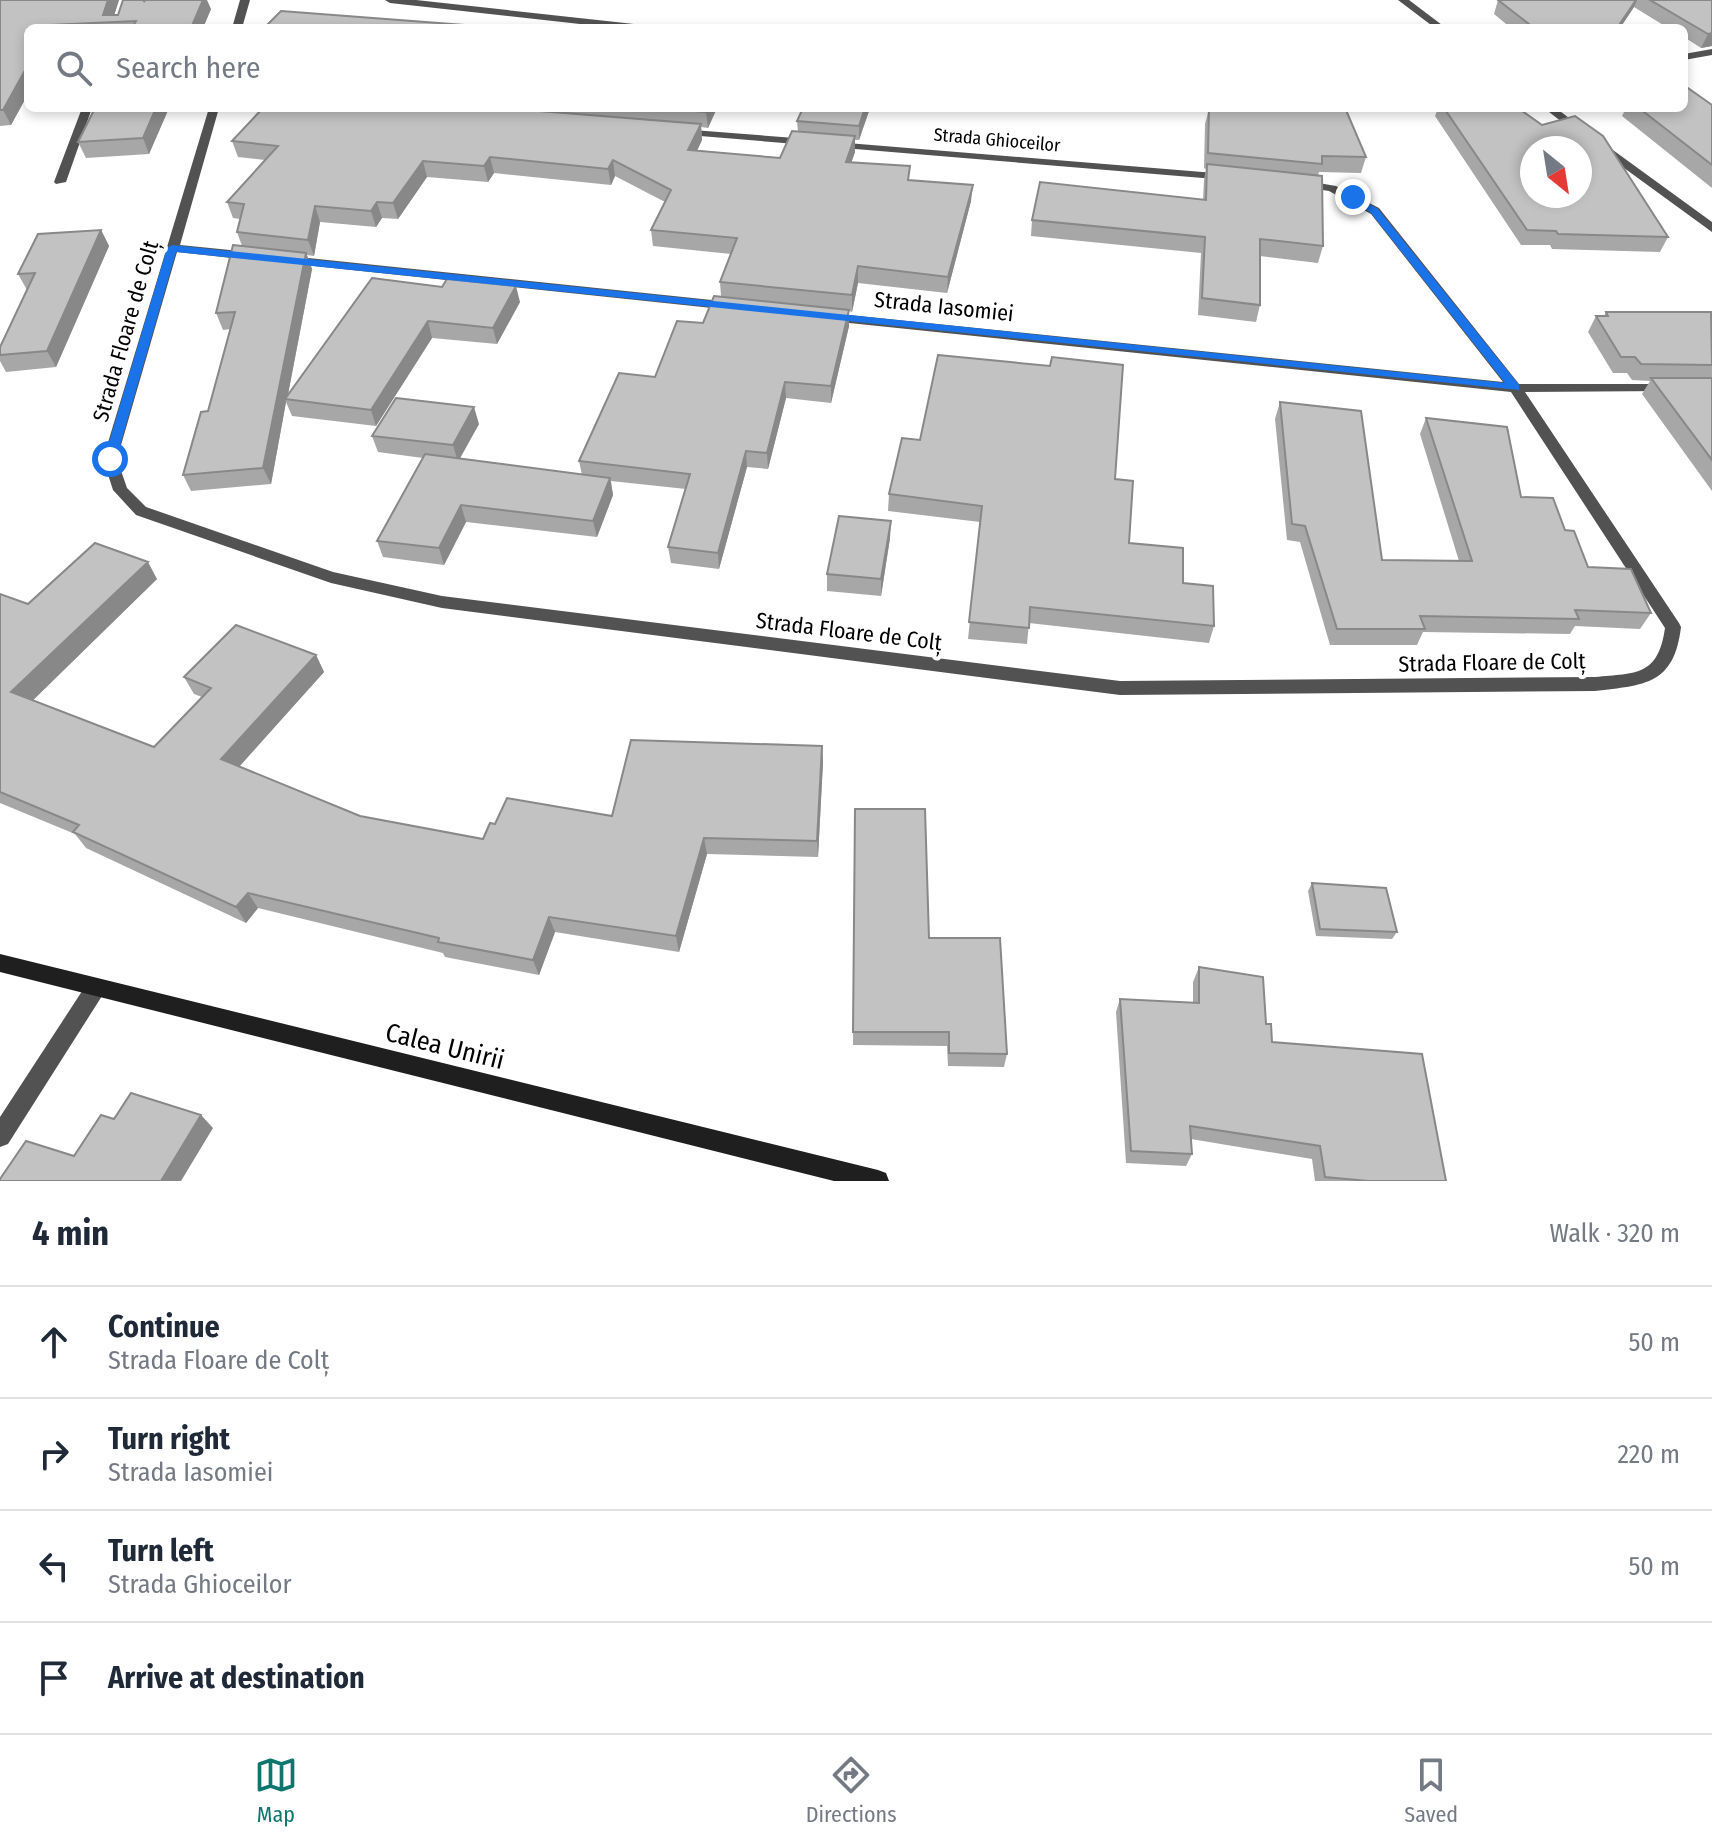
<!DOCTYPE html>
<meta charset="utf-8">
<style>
:root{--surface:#fff;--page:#f6f6f7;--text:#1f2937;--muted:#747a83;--line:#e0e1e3;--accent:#0f766e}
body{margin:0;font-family:"Fira Sans Condensed",sans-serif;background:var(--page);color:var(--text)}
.compass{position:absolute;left:1520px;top:136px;width:72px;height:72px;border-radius:50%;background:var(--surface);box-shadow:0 4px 12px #0003;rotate:150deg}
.stop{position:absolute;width:24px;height:24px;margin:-18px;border:6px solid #1a73e8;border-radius:50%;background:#fff}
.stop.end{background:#1a73e8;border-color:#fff;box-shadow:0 2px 8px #0008}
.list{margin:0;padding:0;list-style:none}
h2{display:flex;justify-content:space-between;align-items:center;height:104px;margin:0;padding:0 32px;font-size:34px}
h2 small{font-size:26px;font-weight:400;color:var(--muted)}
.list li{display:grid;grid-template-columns:52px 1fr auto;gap:24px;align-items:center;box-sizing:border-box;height:112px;padding:0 32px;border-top:2px solid var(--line)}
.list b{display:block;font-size:30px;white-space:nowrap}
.list p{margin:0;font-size:26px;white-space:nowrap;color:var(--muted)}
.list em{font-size:26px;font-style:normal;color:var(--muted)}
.icon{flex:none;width:44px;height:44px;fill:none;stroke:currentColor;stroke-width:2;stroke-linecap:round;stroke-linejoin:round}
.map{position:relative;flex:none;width:1712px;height:1181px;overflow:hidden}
.search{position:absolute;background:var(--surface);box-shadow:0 4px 12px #0003;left:24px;right:24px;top:24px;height:88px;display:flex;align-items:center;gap:20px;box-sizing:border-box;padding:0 28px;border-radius:12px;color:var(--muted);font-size:30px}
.sheet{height:552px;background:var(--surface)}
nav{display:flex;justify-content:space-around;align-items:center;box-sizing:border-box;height:112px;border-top:2px solid var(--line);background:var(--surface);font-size:22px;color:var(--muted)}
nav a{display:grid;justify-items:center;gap:4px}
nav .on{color:var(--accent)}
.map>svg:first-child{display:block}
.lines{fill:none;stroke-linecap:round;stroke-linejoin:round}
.minor{fill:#525252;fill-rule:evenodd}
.secondary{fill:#1f1f1f;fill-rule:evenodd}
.wall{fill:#a7a7a7}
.shaded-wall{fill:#888}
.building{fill:#c2c2c2;stroke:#888;stroke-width:2;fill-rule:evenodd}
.route{fill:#1a73e8}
.labels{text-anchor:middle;stroke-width:8;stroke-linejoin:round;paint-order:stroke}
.far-street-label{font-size:18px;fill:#000;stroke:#fff}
.street-label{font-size:22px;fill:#000;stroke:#fff}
.near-street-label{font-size:26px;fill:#000;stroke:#fff}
</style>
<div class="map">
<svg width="1712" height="1181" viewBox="0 0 1712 1181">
<rect width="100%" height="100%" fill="#fff"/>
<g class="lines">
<path class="minor" d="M240 0H250L242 28H232Z
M385 0H416L643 25 648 28H616L390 3Z
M1398 0H1409L1446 28H1435Z
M1712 49V55L1684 60V54Z
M82 108H92L66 182 56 184 54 182Z
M209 108H219L180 245 250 252 256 256 250 260 177 252 117 459 127 488 146 507 333 572 442 596 1120 681 1595 677C1637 673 1658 676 1665 628L1511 392 830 321 823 317 830 313 1503 382 1371 214 1329 191 1297 186V182L1301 180 1336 186 1379 208 1519 384H1672L1674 387 1667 391 1525 392 1679 623 1681 627C1674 685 1645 685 1595 691L1120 695 442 608 331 583 136 515 113 490 103 459Z
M1544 108H1556L1586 131 1576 133Z
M680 129 808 139 814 142 808 145 676 134V130Z
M835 142 1227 174 1233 177 1227 180 831 147 829 145Z
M1598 145H1606L1712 222V232L1598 149Z
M289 256 731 302 737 306 731 310 285 263V257Z
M95 979 102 982 105 989 102 996 8 1144 0 1147V1117L88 982Z"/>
<path class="secondary" d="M0 954 878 1170 886 1173 889 1181H834L0 972Z"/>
</g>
<path class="wall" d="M0 0H119L114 15 211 9 203 28H28V94L11 125 0 126Z
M1498 0H1712V46L1701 48 1684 37V28H1668L1634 7 1620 28H1511L1494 14Z
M1712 105V188L1622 116 1626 108H1684Z
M169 108 149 154 86 158 78 142Z
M263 108H717L708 128 701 127 702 140 697 150 780 158 798 132 797 121 803 108H870L859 140H855V152L851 163 910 180 971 201 947 293 858 283 852 312 849 311V326L831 403 786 398 768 469 747 467 719 569 671 563 668 547 686 489 611 481 613 495 597 537 466 522 444 565 383 557 377 541 423 458 378 452 372 436 479 424 459 459 582 475 579 461 703 323 721 296 720 282 731 254 653 246 651 230 665 202 615 176 611 185 494 173 488 182 427 177 398 219 382 218 376 227 320 222 314 256 307 255 312 269 288 395 372 278 520 302 497 344 432 338 376 426 292 416 286 402 271 484 191 491 183 475 208 411 231 329 223 330 216 313 242 246 237 232 240 219 233 218 227 202 265 160 238 157 232 141Z
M1438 108H1518L1668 237 1660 252 1552 249 1550 245H1521L1435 116Z
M1209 109 1366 157 1361 173 1319 172 1318 176 1323 246 1318 263 1260 256V305L1256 322 1198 315 1201 253 1031 236 1032 220 1203 200 1204 180 1206 169 1204 168 1205 124Z
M101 230 109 246 56 367 6 372 0 361V347L27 290 18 274Z
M1606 312 1712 314V491L1642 394 1650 381 1632 380 1627 373H1613L1588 332 1596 316H1604Z
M1280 402 1382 560 1459 561 1420 434 1426 418 1521 497 1565 530 1588 567 1651 613 1640 629 1575 626 1570 634 1423 632 1417 645H1330L1300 542 1287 540 1275 419Z
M1115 479 1129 543 1183 583 1214 626 1209 643 1029 623 1027 644 968 639 980 522 888 511 889 494Z
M890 538 881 596 827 591V574Z
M157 579 33 700 154 747 202 697 194 694 184 677 316 655 324 672 239 766 360 816 483 839 495 824 612 816 822 746 823 762 818 857 707 854 679 952 555 932 539 975 445 957 443 953 258 908 246 923 86 848 75 834 0 803V594L28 604Z
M855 809 929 938 1007 1054 1004 1067 948 1066 947 1046 853 1045Z
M1312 883 1397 932 1392 939 1316 936 1308 891Z
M1199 967 1266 1024 1272 1042 1446 1181H1315L1312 1159 1191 1139 1192 1154 1186 1166 1126 1163 1116 1012 1120 999 1193 1003V982Z"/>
<path class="shaded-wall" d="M108 0H119L112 22 103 15Z
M203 0H207L211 9 203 28H191Z
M1636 0H1637L1634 7 1620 28H1617Z
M1712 33V46L1701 48 1708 34Z
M28 65V94L11 125 3 110Z
M156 108H169L149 154 143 138Z
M708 108H717L708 128 706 112Z
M865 108H870L859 140V126Z
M701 124 702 140 690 166 688 150Z
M855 136V152L846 178V162Z
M490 157 494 173 488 182 484 166Z
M613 160 615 176 611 185 608 169Z
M423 161 427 177 398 219 393 203Z
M973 185 971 201 947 293 948 277Z
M377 202 382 218 376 227 371 211Z
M315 206 320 222 314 256 308 240Z
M101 230 109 246 56 367 47 351Z
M306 253 312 269 287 399H285L286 402 271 484 263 468Z
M858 266V283L852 312V295Z
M516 286 520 302 497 344 493 328Z
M849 310V326L831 403V386Z
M428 321 432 338 376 426 371 410Z
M785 382 786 398 768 469 767 453Z
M474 407 479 424 458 462 453 445Z
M746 451 747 467 719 569 718 553Z
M610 478 613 495 597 537 593 521Z
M461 505 466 522 444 565 439 548Z
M891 521 890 538 881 596V579Z
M148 562 157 579 24 709 11 692Z
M316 655 324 672 231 776 221 759Z
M822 746 823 762 818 857 817 841Z
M704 838 707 854 679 952 676 936Z
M248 893 258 908 246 923 236 907Z
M549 917 555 932 539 975 533 960Z
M201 1115 213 1128 181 1181H161Z"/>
<path class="building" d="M0 0H108L103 15H118L123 0H144V2L145 0H203L191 28H132L136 21 50 25 49 28H28V65L3 110H0Z
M1498 0H1636L1617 28H1534Z
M1650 0H1712V33L1708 34Z
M281 11 504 28H264Z
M1684 86H1685L1712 105V165L1639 108H1684Z
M95 108H156L143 138 78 142Z
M263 108H502L701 124 688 150 780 158 792 131 855 136 846 162 910 166 908 180 973 185 948 277 858 266 852 295 720 282 737 238 651 230 671 190 613 160 608 169 490 157 484 166 423 161 393 203 377 202 371 211 315 206 308 240 237 232 244 204 227 202 278 146 232 141Z
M653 108H708L706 112Z
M803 108H865L859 126 797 121Z
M1444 108H1518L1542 125 1575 116 1603 136 1668 237 1558 234 1556 231 1527 230ZM1532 148H1580V196H1532Z
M1209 109 1346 110 1366 157 1322 156V164L1208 153Z
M1207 164 1322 176 1323 246 1260 239V305L1202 298 1205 237 1032 220 1040 182 1206 200Z
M101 230 47 351 0 355V347L35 273 18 274 38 234Z
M233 245 306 253 263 468 183 475 201 412 208 411 235 312 216 313Z
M372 278 442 287 447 279 516 286 493 328 428 321 371 410 285 399Z
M714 296 849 310 831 386 785 382 767 453 746 451 718 553 668 547 690 474 579 461 619 373 655 377 677 321 703 323Z
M1606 312H1711L1712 365 1641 364 1635 357H1621L1596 316H1608Z
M938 355 1050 366 1052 357 1123 365 1115 479 1133 481 1129 543 1183 548V583L1213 586 1214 626 1030 607 1029 628 969 622 982 506 889 494 902 438 920 440Z
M1651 378H1712V460Z
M396 398 474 407 453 445 372 436Z
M1280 402 1361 411 1382 560 1472 561 1426 418 1507 427 1521 497 1553 498 1565 530 1574 531 1588 567 1631 569 1651 613 1575 610 1579 619 1420 616 1425 629H1337L1305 526 1292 524Z
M425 454 610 478 593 521 461 505 439 548 377 541Z
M839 516 891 521 881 579 827 574Z
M95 543 148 562 11 692 154 747 211 688 184 677 236 625 316 655 221 759 360 816 483 839 490 823 495 824 507 798 612 816 631 740 822 746 817 841 704 838 676 936 549 917 533 960 438 942 439 938 248 893 236 907 73 832 79 825 0 792V594L28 604Z
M855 809H925L929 938H1000L1007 1054 949 1053V1032H853Z
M1312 883 1386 888 1397 932 1320 929Z
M1199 967 1263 977 1266 1024H1271L1272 1042 1422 1054 1446 1181H1368L1325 1177 1320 1146 1190 1126 1192 1154 1131 1151 1120 999 1199 1003Z
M131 1093 201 1115 161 1181H0V1179L26 1141 74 1156 101 1115 114 1119Z"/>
<path class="route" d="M1353 194 1378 209 1519 385V390L176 252 116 459 110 463 104 459 167 248 172 245 1505 383 1371 213 1350 199Z"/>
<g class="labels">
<g class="far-street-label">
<text transform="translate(997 140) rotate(5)" y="6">Strada Ghioceilor</text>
</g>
<g class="street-label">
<text transform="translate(944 306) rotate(6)" y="8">Strada Iasomiei</text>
<text transform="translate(125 331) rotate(-74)" y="8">Strada Floare de Colț</text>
<text transform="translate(849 631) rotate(7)" y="8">Strada Floare de Colț</text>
<text transform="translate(1492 662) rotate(-1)" y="8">Strada Floare de Colț</text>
</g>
<g class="near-street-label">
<text transform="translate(445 1046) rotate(14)" y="9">Calea Unirii</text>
</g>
</g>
</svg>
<svg class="compass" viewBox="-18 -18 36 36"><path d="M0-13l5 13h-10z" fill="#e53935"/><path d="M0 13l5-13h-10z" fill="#747a83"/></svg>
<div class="stop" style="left:110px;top:459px"></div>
<div class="stop end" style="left:1353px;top:197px"></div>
<div class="search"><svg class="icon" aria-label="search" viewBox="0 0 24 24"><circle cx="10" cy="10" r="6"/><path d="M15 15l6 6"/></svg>Search here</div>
</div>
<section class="sheet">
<h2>4 min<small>Walk · 320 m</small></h2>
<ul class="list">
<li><svg class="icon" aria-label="ahead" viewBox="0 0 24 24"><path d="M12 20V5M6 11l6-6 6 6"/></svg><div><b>Continue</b><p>Strada Floare de Colț</p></div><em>50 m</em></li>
<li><svg class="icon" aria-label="right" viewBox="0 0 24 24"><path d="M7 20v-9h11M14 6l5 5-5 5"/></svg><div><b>Turn right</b><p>Strada Iasomiei</p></div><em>220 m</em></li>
<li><svg class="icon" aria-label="left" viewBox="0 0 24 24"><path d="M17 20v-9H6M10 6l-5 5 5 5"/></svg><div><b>Turn left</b><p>Strada Ghioceilor</p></div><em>50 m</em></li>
<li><svg class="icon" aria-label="arrive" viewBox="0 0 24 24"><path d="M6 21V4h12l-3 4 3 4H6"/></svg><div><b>Arrive at destination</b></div></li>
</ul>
</section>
<nav>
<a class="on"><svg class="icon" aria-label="map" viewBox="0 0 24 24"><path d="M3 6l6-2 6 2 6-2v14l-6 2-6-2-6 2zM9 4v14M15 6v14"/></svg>Map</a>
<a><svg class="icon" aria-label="directions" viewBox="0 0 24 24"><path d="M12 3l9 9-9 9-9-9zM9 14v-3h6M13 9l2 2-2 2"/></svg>Directions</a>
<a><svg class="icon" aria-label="saved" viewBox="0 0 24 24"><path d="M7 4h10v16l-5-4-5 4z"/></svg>Saved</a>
</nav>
